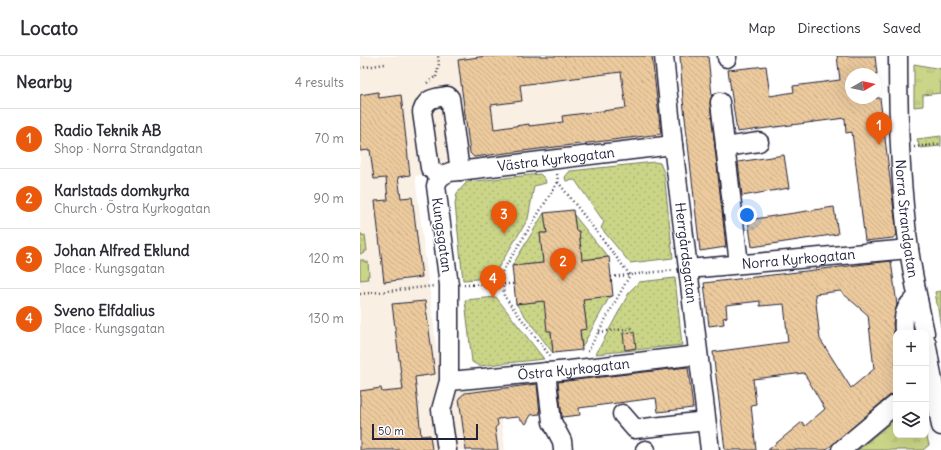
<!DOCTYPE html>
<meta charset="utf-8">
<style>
:root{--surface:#fff;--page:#f2f2f3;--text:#2b2b33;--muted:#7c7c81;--line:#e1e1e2;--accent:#ea580c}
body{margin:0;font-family:Delius,sans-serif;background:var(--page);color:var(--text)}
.controls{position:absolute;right:12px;bottom:12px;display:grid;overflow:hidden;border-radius:8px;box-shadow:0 4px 16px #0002}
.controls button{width:36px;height:36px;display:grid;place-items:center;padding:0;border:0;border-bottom:1px solid var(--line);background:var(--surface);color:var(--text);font:20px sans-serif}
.compass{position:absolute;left:485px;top:12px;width:36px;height:36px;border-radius:50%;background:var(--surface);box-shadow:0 4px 16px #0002;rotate:81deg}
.scale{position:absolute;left:12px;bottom:10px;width:106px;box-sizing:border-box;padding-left:4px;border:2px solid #22223b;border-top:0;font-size:11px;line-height:14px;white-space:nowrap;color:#22223b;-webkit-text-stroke:3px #fff;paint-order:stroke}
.you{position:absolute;left:387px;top:159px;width:14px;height:14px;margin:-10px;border:3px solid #fff;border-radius:50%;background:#1a73e8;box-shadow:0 0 0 6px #1a73e833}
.badge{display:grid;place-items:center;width:26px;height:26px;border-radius:50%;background:var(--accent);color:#fff;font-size:13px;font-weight:700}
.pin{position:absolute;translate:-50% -33px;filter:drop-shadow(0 1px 2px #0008)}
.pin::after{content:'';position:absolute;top:21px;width:14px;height:12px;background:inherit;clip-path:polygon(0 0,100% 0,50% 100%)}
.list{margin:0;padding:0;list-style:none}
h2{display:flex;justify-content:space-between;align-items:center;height:52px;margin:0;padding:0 16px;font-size:17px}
h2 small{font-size:13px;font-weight:400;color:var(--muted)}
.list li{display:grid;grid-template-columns:26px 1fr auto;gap:12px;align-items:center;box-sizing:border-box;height:60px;padding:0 16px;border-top:1px solid var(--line)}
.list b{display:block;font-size:15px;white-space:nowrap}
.list p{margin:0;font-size:13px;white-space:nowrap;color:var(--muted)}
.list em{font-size:13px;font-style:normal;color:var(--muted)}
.icon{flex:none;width:22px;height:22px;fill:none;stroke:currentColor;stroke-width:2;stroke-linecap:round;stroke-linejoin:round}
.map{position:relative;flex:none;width:581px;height:394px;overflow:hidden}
header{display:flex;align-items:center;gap:24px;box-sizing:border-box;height:56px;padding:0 20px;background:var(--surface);border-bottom:1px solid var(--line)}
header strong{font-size:19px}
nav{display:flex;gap:22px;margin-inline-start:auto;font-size:14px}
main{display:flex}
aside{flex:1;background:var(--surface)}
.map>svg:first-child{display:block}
.built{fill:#f9efe2}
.grass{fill:url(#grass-tufts);stroke:#767c62}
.park{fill:url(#park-dots);stroke:#767c62}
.pier{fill:#fff}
.building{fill:url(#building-back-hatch);stroke:#22223b;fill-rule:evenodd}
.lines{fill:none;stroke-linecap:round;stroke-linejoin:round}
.minor-casing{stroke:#22223b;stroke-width:21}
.path{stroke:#22223b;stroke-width:2.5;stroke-dasharray:1 3;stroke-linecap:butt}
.minor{stroke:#fff;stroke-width:18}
.labels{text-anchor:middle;stroke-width:3;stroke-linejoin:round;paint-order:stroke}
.street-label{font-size:14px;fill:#22223b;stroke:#fff}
</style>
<header>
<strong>Locato</strong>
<nav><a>Map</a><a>Directions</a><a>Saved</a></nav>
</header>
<main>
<aside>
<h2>Nearby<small>4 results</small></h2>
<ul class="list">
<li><span class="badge">1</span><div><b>Radio Teknik AB</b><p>Shop · Norra Strandgatan</p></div><em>70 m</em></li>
<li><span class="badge">2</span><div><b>Karlstads domkyrka</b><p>Church · Östra Kyrkogatan</p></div><em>90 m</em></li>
<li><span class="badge">3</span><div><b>Johan Alfred Eklund</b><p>Place · Kungsgatan</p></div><em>120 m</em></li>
<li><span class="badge">4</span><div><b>Sveno Elfdalius</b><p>Place · Kungsgatan</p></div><em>130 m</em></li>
</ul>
</aside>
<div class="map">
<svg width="581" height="394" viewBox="0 0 581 394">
<defs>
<pattern id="grass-tufts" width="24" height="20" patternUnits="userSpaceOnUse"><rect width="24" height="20" fill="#cad588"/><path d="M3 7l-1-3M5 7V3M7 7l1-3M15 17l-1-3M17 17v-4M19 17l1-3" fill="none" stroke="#adb776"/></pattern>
<pattern id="park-dots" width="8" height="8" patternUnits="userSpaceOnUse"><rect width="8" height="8" fill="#cad588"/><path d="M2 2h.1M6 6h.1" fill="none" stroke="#adb776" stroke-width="1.8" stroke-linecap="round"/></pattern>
<pattern id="building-back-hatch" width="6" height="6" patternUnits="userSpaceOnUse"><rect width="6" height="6" fill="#ecca9e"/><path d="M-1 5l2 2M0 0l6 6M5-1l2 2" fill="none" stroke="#caad89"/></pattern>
</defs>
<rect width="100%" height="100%" fill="#fff"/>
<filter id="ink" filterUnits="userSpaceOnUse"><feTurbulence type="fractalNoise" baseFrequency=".025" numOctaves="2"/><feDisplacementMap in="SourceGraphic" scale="8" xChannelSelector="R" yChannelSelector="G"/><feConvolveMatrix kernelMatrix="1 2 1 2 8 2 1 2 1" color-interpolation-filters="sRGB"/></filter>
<g filter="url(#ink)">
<path class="built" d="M0 0H299L309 88 110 112 55 120 80 319 72 353 77 394H0Z
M137 330 145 394H93L86 353 96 331Z"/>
<path class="grass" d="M554 8 581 13V37L563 39V50L554 51Z
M0 178H2V180L5 179 7 195H4L5 197 0 198Z
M0 204H4L5 206H8L9 220H7L8 223 0 224Z
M536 362V379H566V377L569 389 563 394H498Z"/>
<path class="park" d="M581 80V90L560 92 557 83Z
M295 106 300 107 304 117 313 202 270 207 241 172 244 166 215 124 206 125 205 121 210 115Z
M180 118 185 123 186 127 174 130 168 163 132 222 103 224 95 148 97 137 107 126Z
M184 157 187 177H180L183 207 152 210Z
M214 159 248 201 222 204 219 175H216Z
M315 222 322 289 236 298 270 235 279 226Z
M581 235V271L575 236Z
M250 240 222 291 220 274 227 273 223 243Z
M136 241 184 303 119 310 112 306 105 244Z
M184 245 191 275 193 297 156 248Z"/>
<path class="pier" d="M581 377V394H574L572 384Z"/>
<path class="building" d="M126 0H292L301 78 114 101 110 97 98 4ZM261 16 266 52 202 60 203 66 169 70V68L134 73 131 49 162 45 160 29Z
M320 0H348L352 39 350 47 366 191 340 195 323 44Z
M477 0H515L517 18H491V42H520L537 179 533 182 505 185 492 76 486 77 485 62 377 76 368 14 406 10 410 40 434 36 433 30 480 24Z
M18 36 19 42 41 39 50 119 38 121 41 142 52 141 62 221 24 226 15 145 28 144 26 122 14 123 10 94 0 95V39Z
M424 99 429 132 382 140 378 106Z
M474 151 478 178 392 191 388 164Z
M213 154 216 175H219L222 204 249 201 253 240 223 243 227 273 220 274 222 294 193 297 191 275H187L184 245 156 248 152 210 183 207 180 177H187L184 157Z
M531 205 537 249 533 267 534 278 536 284V336L529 340 466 394H408L442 366 445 370 465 353 444 317 393 323 396 348 391 349 396 394H365L353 296 428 286 424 248 400 250V245L366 249 367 261 363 262 364 268 349 270 344 227ZM480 235 508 259 514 313 491 332 460 283 455 238Z
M65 245 75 318 55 321 61 380 70 379 72 394H0V335L21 332 22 336 43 334 32 248Z
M274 276 276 292 265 294 263 277Z
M328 311 333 352 298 356 296 342 219 352 220 359 202 361 198 326Z
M177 328 180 358 171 359 166 368 158 361 137 363 138 369 135 372 138 394H106L99 342 105 337Z"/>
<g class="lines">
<defs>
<g id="minor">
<path id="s1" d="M304 0 313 89 350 394"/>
<path d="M367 0V2"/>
<path id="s2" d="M538 0C538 64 540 129 549 193 553 221 559 249 565 277"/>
<path d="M360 46 379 208"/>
<path d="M365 91 399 86"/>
<path d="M80 121 70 112 62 56C67 41 74 42 88 40L90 42 100 115"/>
<path id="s3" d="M328 213 549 193"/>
<path d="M544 277C543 263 543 248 558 243"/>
<path d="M566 285 581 370"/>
<path d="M186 316 192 366 202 385 203 394"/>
<path id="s4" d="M89 325 210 314 338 299"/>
<path d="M262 358 275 373 346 365"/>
<path id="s5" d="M87 394 81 354 89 325V229L76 130C78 122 82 119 90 116L313 89"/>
<path d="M285 394H286"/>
<path d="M481 394 536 348"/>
</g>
</defs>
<use href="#minor" class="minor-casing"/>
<path class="path" d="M0 12 25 8
M76 21 79 8 78 0
M67 27 76 20
M554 91 581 88
M197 118 198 126 270 219 228 295 226 296
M251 221 314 214
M104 229 154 228
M0 238 75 230
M239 276 274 272
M190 300 144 240 142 216 198 126"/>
<use href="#minor" class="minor"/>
</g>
</g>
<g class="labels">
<g class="street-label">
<text dy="5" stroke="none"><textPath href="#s5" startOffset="394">Västra Kyrkogatan</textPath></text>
<text dy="5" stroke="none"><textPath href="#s2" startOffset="163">Norra Strandgatan</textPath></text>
<text transform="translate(82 179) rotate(82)" y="5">Kungsgatan</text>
<text dy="5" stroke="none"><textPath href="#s1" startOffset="198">Herrgårdsgatan</textPath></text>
<text dy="5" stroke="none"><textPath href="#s3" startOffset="111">Norra Kyrkogatan</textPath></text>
<text dy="5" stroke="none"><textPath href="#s4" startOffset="125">Östra Kyrkogatan</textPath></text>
</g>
</g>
</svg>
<div class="controls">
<button>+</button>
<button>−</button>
<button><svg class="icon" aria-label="layers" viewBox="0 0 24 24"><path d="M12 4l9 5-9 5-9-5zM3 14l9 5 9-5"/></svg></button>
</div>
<svg class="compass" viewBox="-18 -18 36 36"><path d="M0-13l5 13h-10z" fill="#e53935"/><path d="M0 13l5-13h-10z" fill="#7c7c81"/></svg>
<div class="scale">50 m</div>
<div class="you"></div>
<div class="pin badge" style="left:519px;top:89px">1</div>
<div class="pin badge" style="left:203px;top:225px">2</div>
<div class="pin badge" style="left:144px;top:178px">3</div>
<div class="pin badge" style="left:133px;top:242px">4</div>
</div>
</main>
